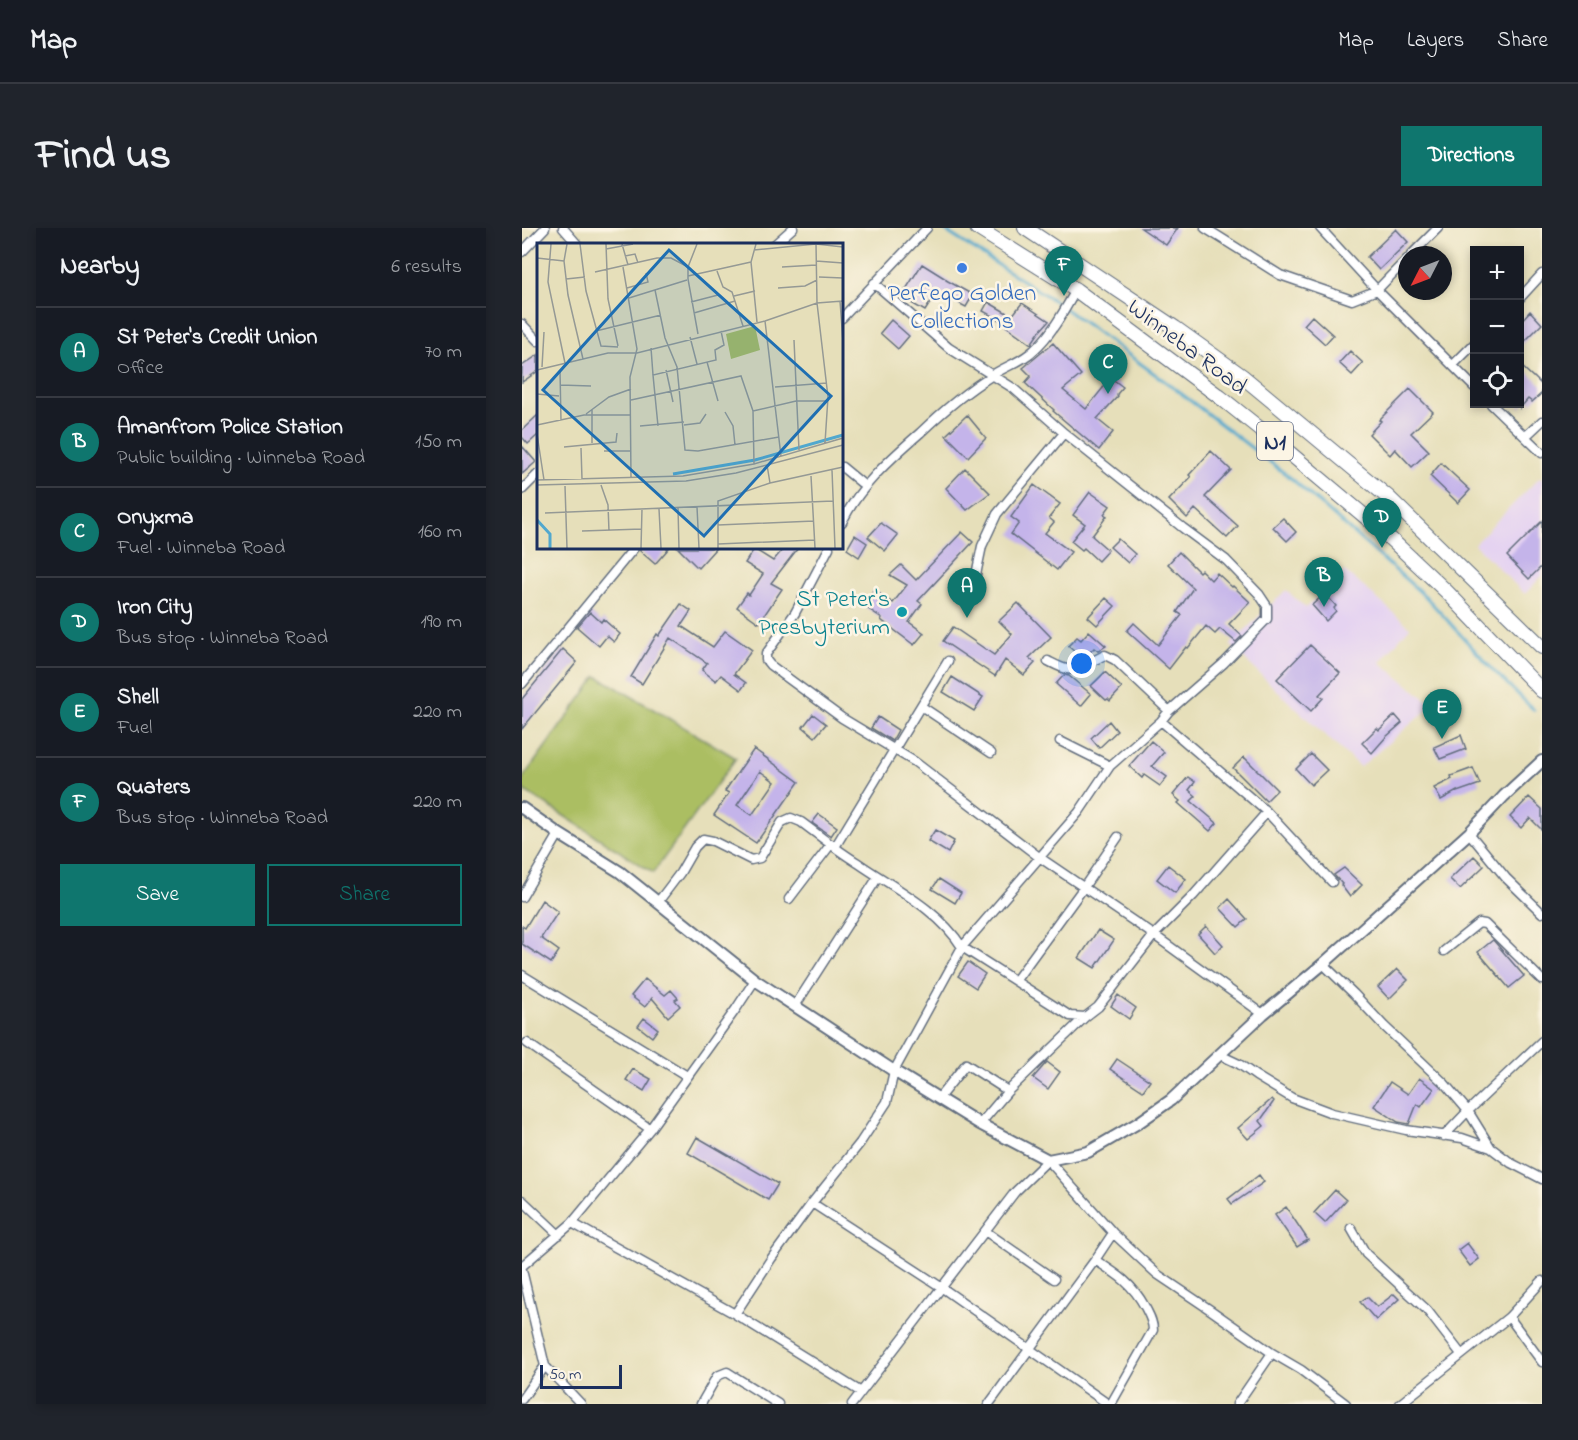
<!DOCTYPE html>
<meta charset="utf-8">
<style>
:root{--surface:#171b24;--page:#20242c;--text:#f1f3f6;--muted:#9ea1a6;--line:#363941;--accent:#0f766e}
body{margin:0;font-family:"Indie Flower",sans-serif;background:var(--page);color:var(--text)}
.controls{position:absolute;right:18px;top:18px;display:grid;overflow:hidden;border-radius:0px;box-shadow:0 3px 9px #0003}
.controls button{width:54px;height:54px;display:grid;place-items:center;padding:0;border:0;border-bottom:2px solid var(--line);background:var(--surface);color:var(--text);font:30px sans-serif}
.compass{position:absolute;left:876px;top:18px;width:54px;height:54px;border-radius:50%;background:var(--surface);box-shadow:0 3px 9px #0003;rotate:228deg}
.scale{position:absolute;left:18px;bottom:15px;width:82px;box-sizing:border-box;padding-left:6px;border:3px solid #1b2f5e;border-top:0;font-size:16px;line-height:21px;white-space:nowrap;color:#1b2f5e;-webkit-text-stroke:4px #fcf5e5;paint-order:stroke}
.you{position:absolute;left:560px;top:436px;width:21px;height:21px;margin:-15px;border:4px solid #fff;border-radius:50%;background:#1a73e8;box-shadow:0 0 0 9px #1a73e833}
.badge{display:grid;place-items:center;width:39px;height:39px;border-radius:50%;background:var(--accent);color:#fff;font-size:20px;font-weight:700}
.pin{position:absolute;translate:-50% -50px;filter:drop-shadow(0 2px 3px #0008)}
.pin::after{content:'';position:absolute;top:32px;width:21px;height:18px;background:inherit;clip-path:polygon(0 0,100% 0,50% 100%)}
.list{margin:0;padding:0;list-style:none}
h2{display:flex;justify-content:space-between;align-items:center;height:78px;margin:0;padding:0 24px;font-size:26px}
h2 small{font-size:20px;font-weight:400;color:var(--muted)}
.list li{display:grid;grid-template-columns:39px 1fr auto;gap:18px;align-items:center;box-sizing:border-box;height:90px;padding:0 24px;border-top:2px solid var(--line)}
.list b{display:block;font-size:22px;white-space:nowrap}
.list p{margin:0;font-size:20px;white-space:nowrap;color:var(--muted)}
.list em{font-size:20px;font-style:normal;color:var(--muted)}
.actions{display:flex;gap:12px;padding:18px 24px}
.actions a{flex:1;padding:14px 0;border:2px solid var(--accent);border-radius:0px;text-align:center;font-size:21px;color:var(--accent)}
.actions .main{background:var(--accent);color:#fff}
.icon{flex:none;width:33px;height:33px;fill:none;stroke:currentColor;stroke-width:2;stroke-linecap:round;stroke-linejoin:round}
.map{position:relative;flex:none;width:1020px;height:1176px;overflow:hidden;border-radius:0px}
header{display:flex;align-items:center;gap:36px;box-sizing:border-box;height:84px;padding:0 30px;background:var(--surface);border-bottom:2px solid var(--line)}
header strong{font-size:28px}
nav{display:flex;gap:33px;margin-inline-start:auto;font-size:21px}
.intro{display:flex;align-items:center;justify-content:space-between;box-sizing:border-box;height:144px;padding:0 36px}
h1{margin:0;font-size:42px}
.button{padding:15px 27px;border-radius:0px;background:var(--accent);color:#fff;font-size:21px;font-weight:700}
main{display:flex;gap:36px;padding:0 36px}
aside{flex:1;background:var(--surface);border-radius:0px;box-shadow:0 3px 9px #0003}
.map>svg:first-child{display:block}
.built{fill:#e5d3f1}
.green{fill:#abbe62;stroke:#637660;stroke-width:1.5}
.lines{fill:none;stroke-linecap:round;stroke-linejoin:round}
.stream{stroke:#51a8ce;stroke-width:3}
.building{fill:#c4b4ea;fill-rule:evenodd}
.minor-casing{stroke:#626d7e;stroke-width:11}
.tertiary-casing{stroke:#626d7e;stroke-width:14}
.trunk-casing{stroke:#626d7e;stroke-width:16}
.minor{stroke:#fff;stroke-width:8}
.tertiary{stroke:#fff;stroke-width:10}
.trunk{stroke:#fff;stroke-width:14}
.shop-dot{fill:#3f7fe0;stroke:#fcf5e5;stroke-width:2}
.culture-dot{fill:#0f9aa8;stroke:#fcf5e5;stroke-width:2}
.labels{text-anchor:middle;stroke-width:5;stroke-linejoin:round;paint-order:stroke}
.shield{fill:#fcf5e5;stroke:#5e6a86;stroke-width:1.5}
.shield-label{font-size:22px;font-weight:bold;fill:#1b2f5e}
.shop-label{font-size:24px;fill:#366cbe;stroke:#fcf5e5}
.street-label{font-size:24px;fill:#1b2f5e;stroke:#fcf5e5}
.culture-label{font-size:24px;fill:#0d838f;stroke:#fcf5e5;text-anchor:end}
.inset-river{fill:none;stroke:#51a8ce;stroke-width:3}
.inset-road{fill:none;stroke:#959995;stroke-width:1.5}
.view{fill:#1f6fb2;fill-opacity:0.15;stroke:#1f6fb2;stroke-width:3}
.inset-edge{fill:none;stroke:#1b2f5e;stroke-width:3}
</style>
<header>
<strong>Map</strong>
<nav><a>Map</a><a>Layers</a><a>Share</a></nav>
</header>
<div class="intro"><h1>Find us</h1><a class="button">Directions</a></div>
<main>
<aside>
<h2>Nearby<small>6 results</small></h2>
<ul class="list">
<li><span class="badge">A</span><div><b>St Peter's Credit Union</b><p>Office</p></div><em>70 m</em></li>
<li><span class="badge">B</span><div><b>Amanfrom Police Station</b><p>Public building · Winneba Road</p></div><em>150 m</em></li>
<li><span class="badge">C</span><div><b>Onyxma</b><p>Fuel · Winneba Road</p></div><em>160 m</em></li>
<li><span class="badge">D</span><div><b>Iron City</b><p>Bus stop · Winneba Road</p></div><em>190 m</em></li>
<li><span class="badge">E</span><div><b>Shell</b><p>Fuel</p></div><em>220 m</em></li>
<li><span class="badge">F</span><div><b>Quaters</b><p>Bus stop · Winneba Road</p></div><em>220 m</em></li>
</ul>
<div class="actions"><a class="main">Save</a><a>Share</a></div>
</aside>
<div class="map">
<svg width="1020" height="1176" viewBox="0 0 1020 1176">
<rect width="100%" height="100%" fill="#fcf5e5"/>
<filter id="ink" filterUnits="userSpaceOnUse"><feTurbulence type="fractalNoise" baseFrequency=".0167" numOctaves="2"/><feDisplacementMap in="SourceGraphic" scale="12" xChannelSelector="R" yChannelSelector="G"/><feConvolveMatrix kernelMatrix="1 2 1 2 8 2 1 2 1" color-interpolation-filters="sRGB"/></filter>
<filter id="wash" filterUnits="userSpaceOnUse"><feTurbulence type="fractalNoise" baseFrequency=".008" numOctaves="4" result="noise"/><feDisplacementMap in="SourceGraphic" scale="24" xChannelSelector="R" yChannelSelector="G"/><feGaussianBlur stdDeviation="1.35" result="paint"/><feColorMatrix in="noise" values="0 0 0 0 0 0 0 0 0 0 0 0 0 0 0 0 0 1.4 0 .05"/><feComposite in="paint" operator="in"/></filter>
<g filter="url(#wash)">
<rect width="100%" height="100%" fill="#e6dfba"/>
<path class="built" d="M1018 249 1020 251V348L1003 366 952 316Z
M823 343 888 399 858 434 911 477 838 539 769 476 708 417 764 362 784 380Z"/>
<path class="green" d="M75 448 214 530 131 645 0 561V551Z"/>
<g class="lines">
<path class="stream" d="M419 0 531 72 648 157 770 251 904 369 971 442 1012 482"/>
</g>
<g id="blocks">
<path class="building" d="M619 0H656L644 17Z
M874 1 886 14 857 42 845 29Z
M400 36 424 51V52L451 67 444 79 415 64 403 83 379 69Z
M466 74 490 88 500 75 527 93 518 103 509 116 484 98 485 96 461 83Z
M1008 83 1020 96 998 118V94Z
M790 88 811 107 803 116 782 97Z
M369 92 387 108 376 121 358 105Z
M531 115 559 147 541 162 564 181 589 150 601 159 595 166 596 168 575 191 591 204 577 222 531 183 532 182 503 155 509 148 501 140Z
M828 123 841 135 830 147 817 135Z
M16 127V143L0 154V138Z
M998 137 1011 149H1012L1020 157V165L1010 174 1006 171 998 180Z
M888 161 911 184 889 205 907 223 890 239 873 221 868 227 847 206 859 193 857 192Z
M16 187V207L6 216 0 209V202Z
M445 187 464 210 446 229 424 207Z
M0 218 14 234 0 246Z
M689 223 709 242 683 269 716 298 705 310 673 281 665 290 647 272 669 249 667 247Z
M919 235 948 262 936 275 908 248Z
M443 240 468 265 445 282 424 260Z
M512 257 538 276 527 290 532 294 523 305 549 324 535 342 489 306 497 295 489 289Z
M568 264 588 278 582 286 585 288 570 308 586 322 576 333 562 320 560 322 549 313 563 296 551 287Z
M761 290 774 304 765 313 751 299Z
M1020 293V338L1007 351 985 328Z
M359 295 376 307 363 323 346 309Z
M440 304 451 314 396 373 400 376 387 394 402 405 392 417 359 392 360 390 342 378 352 362 371 375 385 357 368 347 379 337 394 352Z
M333 307 345 315 337 329 325 321Z
M596 311 613 326 606 335 588 319Z
M118 320H147L133 336 118 323Z
M156 320H194L176 340Z
M262 320H276L249 355 260 361 237 395 215 379 225 365 227 367 241 346 223 335 232 321 251 333Z
M657 324 677 344 679 342 689 352 695 345 710 359 711 358 728 374 707 396 720 408 714 414 698 401 693 406 684 398 666 420 664 419 647 441 605 403 612 395 636 417 660 387 655 384 671 360 646 336Z
M800 368 803 372 806 369 814 378 812 380 814 383 804 393 790 377Z
M584 370 593 378 575 397 566 389Z
M496 375 529 409 507 430 513 435 502 447 483 432 473 448 421 413 431 399 472 427 490 406 477 393Z
M159 376 169 383 159 398 191 419 203 403 230 422 212 446 224 455 219 462 199 447 194 453 180 442 185 435 148 410 120 456 109 449 135 406 137 408Z
M68 384 79 394 81 391 98 406 92 414 85 408 77 418 55 399Z
M567 403 584 418 576 423 572 420 561 431 546 418 555 409 559 412Z
M788 417 818 445 797 467 801 470 789 483 755 451Z
M41 421 55 434 0 501V471Z
M583 444 600 460 588 473 586 471 584 472 569 458Z
M542 447 547 448 569 466 559 478 534 456Z
M430 449 461 469 452 483 421 464Z
M291 486 304 496 293 509 281 499Z
M873 487 880 495 864 509 850 525 840 515 855 500 857 502Z
M356 489 376 502 370 513 349 500Z
M587 493 595 503 577 520 569 510Z
M939 507 944 521 918 531 912 519Z
M629 513 642 524 630 538 645 549 638 558 622 547 620 550 607 538Z
M232 521 277 554 234 615 192 587 207 565 203 563ZM238 543 253 554 230 587 215 577Z
M789 526 805 542 789 557 774 541Z
M722 529 755 562 744 573 711 540Z
M951 540 958 556 935 564V563L919 572 912 560 930 551 929 548Z
M666 549 673 554 667 562 674 568 669 573 695 595 688 603 656 575 658 573 651 567Z
M1007 569 1020 581V602L1008 590 999 600 988 589Z
M297 586 315 599 309 608 290 595Z
M413 602 432 613 426 625 406 613Z
M952 628 962 638 938 661 928 651Z
M646 637 664 651 653 665 635 651Z
M822 640 840 657 828 669 819 657 820 656 812 647Z
M417 651 439 665 433 675 410 661Z
M707 671 725 691 716 699 698 680Z
M20 672 36 684 19 710 37 723 29 735 0 716V698L3 700Z
M684 698 701 717 693 725 676 706Z
M576 702 592 712 573 740 557 730Z
M971 712 1002 748 987 760 956 724Z
M446 734 463 746 454 760 436 748Z
M875 741 886 752 867 771 856 759Z
M123 751 143 767 149 762 156 770 153 772 158 778 146 789 130 770 123 779 109 768Z
M596 767 614 780 607 791 589 778Z
M122 790 136 801 130 809 116 798Z
M595 831 628 853 621 863 588 841Z
M525 834 538 844 526 861 511 850Z
M111 841 129 851 122 863 104 852Z
M897 850 912 861 899 879 895 876 887 896 876 894 852 878 868 854 886 866Z
M750 871 752 873 738 893 742 898 726 911 716 900Z
M175 909 256 956 246 972 166 925Z
M737 947 742 954 710 976 706 971Z
M813 962 824 972 803 995 792 985Z
M764 979 786 1012 775 1019 753 987Z
M945 1015 957 1031 948 1038 936 1022Z
M872 1066 877 1071 854 1092 838 1074 845 1069 855 1079Z"/>
</g>
</g>
<g filter="url(#ink)">
<use href="#blocks" fill-opacity="0" stroke="#626d7e" stroke-width="1.5"/>
<g class="lines">
<defs>
<path id="minor" d="M41 0 55 16
M683 0 758 47 830 72 855 62 885 31
M798 0 855 62 952 159
M253 16 271 0
M0 24 23 0
M889 27 916 0
M998 70 1020 46
M320 90 405 0
M0 96 16 113
M931 137 952 116
M969 176 1020 225
M1004 208 1020 193
M320 239 343 258
M0 262 16 246
M320 294C338 258 368 231 398 205 420 184 443 164 469 148 483 138 500 134 512 122 530 106 542 83 554 62
M307 320 273 385 244 426V432L248 437 320 490 393 534 517 629 632 707 741 786
M450 366 460 318 475 286 542 205
M526 433C532 436 539 440 545 441 556 444 573 431 583 427L593 432 647 483
M0 456 112 320
M399 478 469 525
M639 493 745 584 810 654
M538 513 588 538
M947 605 984 650 1020 685
M313 619 426 433
M0 669 37 606
M267 671 309 616
M136 674 158 645 173 619 181 611 191 613 229 632 238 630 260 594 269 590 279 594C298 608 316 623 336 635 372 660 416 681 440 719L548 788 563 789 576 779 632 707 671 668 745 584
M922 723 957 695 963 696 1020 752
M801 736 832 766 862 798 923 856 946 883 969 920 989 935 1020 951
M0 747 165 848
M494 752 562 659 596 609
M273 778 356 649
M5 815 128 901
M698 827 717 836 734 848 770 870 810 885 884 902 940 910 969 920
M416 871 444 836 486 863
M458 896 486 863 563 789
M922 908 946 883 1020 813
M0 972 37 1007
M290 975 419 1059 586 1176
M50 995 213 1086 339 1164
M829 1000 844 1026 905 1082 939 1126
M463 1003 532 1051
M573 1032C595 1046 610 1055 623 1079 627 1087 631 1093 631 1102L589 1176
M0 1038 50 995 128 901 214 781 233 752
M0 1042 23 1138 59 1176
M213 1086 249 1031 290 975 338 915 365 874 372 843 440 719 557 584 588 538 639 493 647 483 702 435 745 391V378L737 366 704 332 661 300 542 205 491 160 427 120 352 55
M987 1089 1020 1134
M0 1171 23 1138
M179 1176 195 1148 205 1144 256 1176
M330 1176 493 964 526 932 591 1005 635 1046 690 1083 750 1125 779 1142 824 1176
M467 1176 573 1032 591 1005
M715 1176 750 1125
M878 1176 987 1089 1020 1053"/>
<path id="tertiary" d="M0 580 37 606 98 644 233 752 372 843 458 896 526 932 566 924 616 895 649 872 741 786 801 736 947 605 982 568 1020 533"/>
<path id="trunk" d="M455 0 554 62 698 169 752 212 858 301 925 364 1020 463
M503 0 653 100 720 148 867 270 1020 419"/>
</defs>
<use href="#minor" class="minor-casing"/>
<use href="#tertiary" class="tertiary-casing"/>
<use href="#trunk" class="trunk-casing"/>
<use href="#minor" class="minor"/>
<use href="#tertiary" class="tertiary"/>
<use href="#trunk" class="trunk"/>
</g>
</g>
<circle class="shop-dot" cx="440" cy="40" r="6"/>
<circle class="culture-dot" cx="380" cy="384" r="6"/>
<g class="labels">
<rect class="shield" x="735" y="194" width="36" height="38" rx="4.5"/>
<g class="shield-label">
<text x="753" y="221">N1</text>
</g>
<g class="shop-label">
<text x="440" y="72">Perfego Golden<tspan x="440" dy="28">Collections</tspan></text>
</g>
<g class="street-label">
<text transform="translate(666 118) rotate(37)" y="8">Winneba Road</text>
</g>
<g class="culture-label">
<text x="368" y="378">St Peter's<tspan x="368" dy="28">Presbyterium</tspan></text>
</g>
</g>
<g transform="translate(15 15)">
<rect width="306" height="306" fill="#e6dfba"/>
<path d="M218 83 223 107 194 116 189 91Z" fill="#abbe62"/>
<path class="inset-river" d="M136 231 218 217 306 192M0 277 13 291V305"/>
<path class="inset-road" d="M14 1 11 39 28 120M30 1 27 18 31 52 46 116M43 1 49 48 64 103 81 104M69 1 71 56 81 103M85 1 91 22M160 1 151 24V36L161 91M219 1 214 19 220 79M279 1 280 60 291 154 288 200M69 6 96 1M217 7 279 1 306 4M88 13 98 11 101 20M0 15 27 18M279 18 306 20M86 24 100 106 93 134 94 234M245 24 279 22M180 28 186 44 195 49 206 83M58 29 120 15H134L151 24M151 33 214 19M282 34 306 35M29 36 48 34M90 45 111 39 109 30M241 45 268 43 280 37M118 47 128 95 140 124 148 207 161 208 242 194M197 53 218 48M92 55 150 37M303 58 306 99M154 59 181 52M157 70 198 58M228 78 244 213M59 88 124 72M153 94 160 121M257 97 262 207M114 105 116 132M170 119 181 158M5 124 7 89M0 127 71 110H100L228 78 280 60 306 58M129 127 136 159M23 128 24 178M23 142 54 143M238 144 290 140M0 151 22 153M94 157 204 133 216 168 217 221M55 167V200M216 168 259 158H291M188 169 196 183 198 202M49 171 72 154 94 146M0 182 47 172H93M147 182 163 180 169 171M103 183 147 179M121 183 116 132 179 117 178 107 187 102 184 88M0 191 7 237M27 204 79 199 80 190M44 205 45 236M67 208H93M230 222 233 240M295 227 298 305M274 233 278 305M0 237 146 233 217 221 306 195M0 242 149 238 199 230 306 202M64 242 71 262 72 288M28 243 30 305M160 264 162 305M141 265 142 305M122 266 124 305M8 270 296 258M181 282 277 278M45 288 105 286M181 301 278 297M104 305 105 266M181 305V258L233 240 306 224"/>
<path class="view" d="M132 7 294 153 167 293 6 147Z"/>
<rect width="306" height="306" class="inset-edge"/>
</g>
</svg>
<div class="controls">
<button>+</button>
<button>−</button>
<button><svg class="icon" aria-label="locate" viewBox="0 0 24 24"><circle cx="12" cy="12" r="6"/><path d="M12 2v4M12 18v4M2 12h4M18 12h4"/></svg></button>
</div>
<svg class="compass" viewBox="-18 -18 36 36"><path d="M0-13l5 13h-10z" fill="#e53935"/><path d="M0 13l5-13h-10z" fill="#9ea1a6"/></svg>
<div class="scale">50 m</div>
<div class="you"></div>
<div class="pin badge" style="left:445px;top:390px">A</div>
<div class="pin badge" style="left:802px;top:379px">B</div>
<div class="pin badge" style="left:586px;top:166px">C</div>
<div class="pin badge" style="left:860px;top:320px">D</div>
<div class="pin badge" style="left:920px;top:511px">E</div>
<div class="pin badge" style="left:542px;top:68px">F</div>
</div>
</main>
